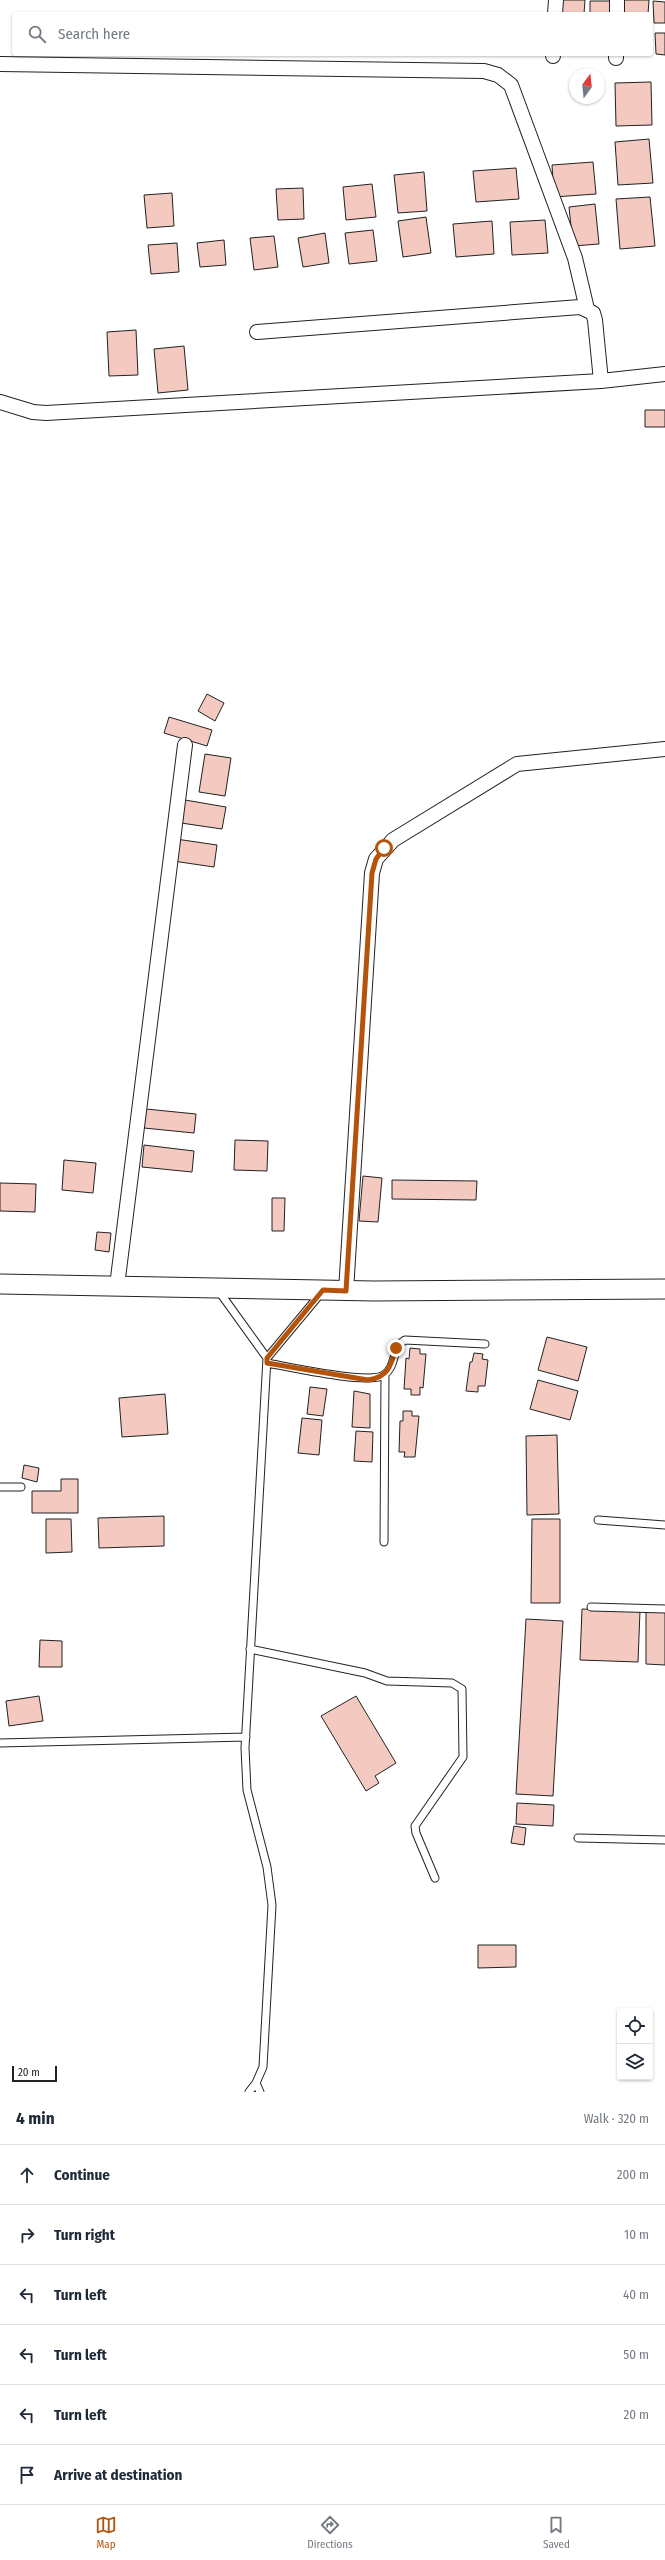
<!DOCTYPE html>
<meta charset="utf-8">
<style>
:root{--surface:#fff;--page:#f6f6f7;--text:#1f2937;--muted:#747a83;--line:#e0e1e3;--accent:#b45309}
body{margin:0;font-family:"Fira Sans Condensed",sans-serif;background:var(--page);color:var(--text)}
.controls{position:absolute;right:12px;bottom:12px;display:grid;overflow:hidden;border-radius:4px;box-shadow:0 1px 3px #0004}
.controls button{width:36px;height:36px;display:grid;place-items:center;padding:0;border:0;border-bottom:1px solid var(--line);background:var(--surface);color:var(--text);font:20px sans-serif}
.compass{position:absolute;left:569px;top:68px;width:36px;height:36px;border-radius:50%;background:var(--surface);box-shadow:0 1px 3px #0004;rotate:15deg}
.scale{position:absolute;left:12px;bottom:10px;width:45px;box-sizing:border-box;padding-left:4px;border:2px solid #222;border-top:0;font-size:11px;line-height:14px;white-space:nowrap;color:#222;-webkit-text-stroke:3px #fff;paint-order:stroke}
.stop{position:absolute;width:12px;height:12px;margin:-9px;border:3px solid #b45309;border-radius:50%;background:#fff}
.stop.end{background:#b45309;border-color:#fff;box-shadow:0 1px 4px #0008}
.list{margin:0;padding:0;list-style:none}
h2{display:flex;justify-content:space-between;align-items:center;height:52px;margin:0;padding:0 16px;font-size:17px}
h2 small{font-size:13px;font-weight:400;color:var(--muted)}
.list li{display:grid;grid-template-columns:26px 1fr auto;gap:12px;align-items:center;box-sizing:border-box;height:60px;padding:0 16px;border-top:1px solid var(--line)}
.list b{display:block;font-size:15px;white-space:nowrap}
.list em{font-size:13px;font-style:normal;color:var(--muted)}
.icon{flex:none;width:22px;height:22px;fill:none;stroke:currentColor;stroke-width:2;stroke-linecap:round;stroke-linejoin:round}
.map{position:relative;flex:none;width:665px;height:2092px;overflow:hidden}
.search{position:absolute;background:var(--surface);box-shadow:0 1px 3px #0004;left:12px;right:12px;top:12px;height:44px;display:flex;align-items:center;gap:10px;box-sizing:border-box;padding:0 14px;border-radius:4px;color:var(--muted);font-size:15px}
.sheet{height:412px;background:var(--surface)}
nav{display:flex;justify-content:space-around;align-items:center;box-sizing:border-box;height:56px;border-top:1px solid var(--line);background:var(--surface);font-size:11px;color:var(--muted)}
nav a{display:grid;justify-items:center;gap:2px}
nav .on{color:var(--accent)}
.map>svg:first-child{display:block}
.building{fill:#f3c9c0;stroke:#222}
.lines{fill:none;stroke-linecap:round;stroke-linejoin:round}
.lane-casing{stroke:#222;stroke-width:9}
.street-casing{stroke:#222;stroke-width:16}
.secondary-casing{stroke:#222;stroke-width:21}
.lane{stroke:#fff;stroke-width:7}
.street{stroke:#fff;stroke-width:14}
.secondary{stroke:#fff;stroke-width:19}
.route{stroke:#b45309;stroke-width:5}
</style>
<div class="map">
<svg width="665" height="2092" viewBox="0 0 665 2092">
<rect width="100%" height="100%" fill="#fff"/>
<path class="building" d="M560 0H585L584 14H561Z
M624 0H649L648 14H624Z
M590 1H615L614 14H590Z
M653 1 665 2V23H654Z
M655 33H665V55L656 54Z
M651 82 652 125 616 126 615 83Z
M649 139 653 183 618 185 615 142Z
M593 162 596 194 554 197 552 165Z
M516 168 519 199 476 202 473 171Z
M424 172 427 211 398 213 394 175Z
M372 184 376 217 346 220 343 187Z
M303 188 304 219 278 220 276 189Z
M172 193 174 226 147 228 144 195Z
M650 197 655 246 620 249 616 199Z
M595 204 599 244 573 246 569 207Z
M426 217 431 253 403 257 398 221Z
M545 220 548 253 512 255 510 222Z
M492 221 494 254 456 257 453 224Z
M373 230 377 261 349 264 345 233Z
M325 233 329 263 303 267 298 238Z
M274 236 278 267 254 270 250 238Z
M224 240 226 265 200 267 197 243Z
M177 243 179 272 151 274 148 245Z
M136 330 138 375 109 376 107 332Z
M184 346 188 390 158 393 154 349Z
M645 410H665V427H645Z
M207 694 224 703 215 721 198 711Z
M169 717 212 730 207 746 164 733Z
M205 754 231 758 225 796 199 792Z
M185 800 226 807 222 829 181 823Z
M176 839 217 845 214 867 173 861Z
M146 1109 196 1114 194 1133 144 1128Z
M235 1140 268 1141 267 1171 234 1170Z
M144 1145 194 1151 192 1172 142 1167Z
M64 1160 96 1163 93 1193 62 1190Z
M363 1176 382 1178 378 1222 359 1221Z
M392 1180 477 1181 476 1200 392 1199Z
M0 1183 36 1184 35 1212 0 1211Z
M272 1198H285L284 1231H272Z
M97 1232 111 1233 109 1252 95 1250Z
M547 1337 587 1347 578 1381 538 1370Z
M410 1348 420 1349V1354H426L423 1388 420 1387V1395H411V1389H404L406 1358 409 1359Z
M474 1353 483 1354 482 1359 488 1360 485 1386H478V1392L466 1391 470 1362H472Z
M538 1380 578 1391 570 1420 530 1409Z
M310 1387 327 1389 323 1416 307 1414Z
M354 1391 370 1394V1428L352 1427Z
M165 1394 168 1434 122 1437 119 1398Z
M403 1411H412V1416H419L415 1457H404L405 1452H399L400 1421H403Z
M302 1418 322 1420 319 1455 298 1453Z
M356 1431 373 1432 372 1462 354 1461Z
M557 1435 559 1514 527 1515 526 1436Z
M24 1465 39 1468 37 1482 22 1478Z
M61 1479H78V1513H32V1491H61Z
M164 1516V1546L99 1548 98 1518Z
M46 1519H71L72 1552 46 1553Z
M532 1519H560V1603H531Z
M582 1609 640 1611 638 1662 580 1660Z
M646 1611H665V1665L646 1664Z
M526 1619 563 1621 553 1796 516 1794Z
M40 1640 62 1641V1667H39Z
M39 1696 43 1721 9 1726 6 1701Z
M356 1696 396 1763 375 1776 379 1783 366 1791 321 1716Z
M517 1803 554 1805 553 1826 516 1824Z
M514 1826 526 1828 524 1845 511 1843Z
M478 1945H516V1967L478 1968Z"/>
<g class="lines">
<defs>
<path id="lane" d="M218 1290 267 1358 245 1748 247 1790 267 1867 272 1905 263 2067 256 2083 249 2092
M267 1358 322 1292
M267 1363C289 1367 369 1385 384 1375 397 1366 391 1348 405 1340L485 1344
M0 1487H21
M598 1520 665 1525
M384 1542 385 1374
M591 1607 665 1609
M250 1649 365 1673 387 1681 452 1683 462 1689 463 1757 415 1826 416 1833 435 1878
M0 1743 246 1737
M578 1838 665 1840
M256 2083 260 2092"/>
<path id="street" d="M555 14 556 0
M617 14V0
M553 56V54
M616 58V54
M0 64 484 71 498 75 511 85 575 258 587 309
M257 332 580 307 593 313 595 320 601 381
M0 402 33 412 46 413 601 381 665 374
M117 1286 185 745
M346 1291 372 873 376 859 393 840 517 764 665 749"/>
<path id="secondary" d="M0 1284 374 1291 665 1289"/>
</defs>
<use href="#lane" class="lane-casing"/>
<use href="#street" class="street-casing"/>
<use href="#secondary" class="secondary-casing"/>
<use href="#lane" class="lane"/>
<use href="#street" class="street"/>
<use href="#secondary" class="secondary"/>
</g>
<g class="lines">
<path class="route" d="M384 848 376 859 372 873 346 1291 323 1290 267 1358V1363L368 1380C388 1377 391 1366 396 1348"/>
</g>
</svg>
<div class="controls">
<button><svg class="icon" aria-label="locate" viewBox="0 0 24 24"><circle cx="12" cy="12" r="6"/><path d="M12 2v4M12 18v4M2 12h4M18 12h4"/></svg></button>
<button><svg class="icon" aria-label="layers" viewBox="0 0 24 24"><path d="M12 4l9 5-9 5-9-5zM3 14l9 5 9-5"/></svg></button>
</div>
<svg class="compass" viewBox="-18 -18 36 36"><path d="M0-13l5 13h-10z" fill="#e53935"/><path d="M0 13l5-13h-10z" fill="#747a83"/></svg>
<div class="scale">20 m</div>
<div class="stop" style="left:384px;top:848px"></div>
<div class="stop end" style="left:396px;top:1348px"></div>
<div class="search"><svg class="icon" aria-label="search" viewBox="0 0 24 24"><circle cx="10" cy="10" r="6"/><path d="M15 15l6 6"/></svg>Search here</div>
</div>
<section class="sheet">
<h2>4 min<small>Walk · 320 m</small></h2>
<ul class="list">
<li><svg class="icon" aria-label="ahead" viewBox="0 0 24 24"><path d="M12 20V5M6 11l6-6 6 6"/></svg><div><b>Continue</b></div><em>200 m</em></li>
<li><svg class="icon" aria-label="right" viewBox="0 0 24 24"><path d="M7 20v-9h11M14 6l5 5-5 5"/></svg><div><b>Turn right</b></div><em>10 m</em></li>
<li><svg class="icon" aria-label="left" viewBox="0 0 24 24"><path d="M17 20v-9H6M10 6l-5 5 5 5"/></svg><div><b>Turn left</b></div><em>40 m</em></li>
<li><svg class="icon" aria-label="left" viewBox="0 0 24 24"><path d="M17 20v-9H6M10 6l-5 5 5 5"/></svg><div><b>Turn left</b></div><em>50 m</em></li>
<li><svg class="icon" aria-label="left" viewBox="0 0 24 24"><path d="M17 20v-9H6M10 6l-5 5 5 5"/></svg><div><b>Turn left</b></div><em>20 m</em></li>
<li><svg class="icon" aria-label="arrive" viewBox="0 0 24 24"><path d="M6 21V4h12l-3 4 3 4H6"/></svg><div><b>Arrive at destination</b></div></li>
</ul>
</section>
<nav>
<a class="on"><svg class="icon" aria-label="map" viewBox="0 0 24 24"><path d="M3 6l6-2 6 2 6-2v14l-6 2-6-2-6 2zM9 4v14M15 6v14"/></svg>Map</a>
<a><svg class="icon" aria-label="directions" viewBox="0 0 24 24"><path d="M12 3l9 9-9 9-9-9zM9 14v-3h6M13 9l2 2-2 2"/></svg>Directions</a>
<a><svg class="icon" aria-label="saved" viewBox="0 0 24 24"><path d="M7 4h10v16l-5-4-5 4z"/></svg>Saved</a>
</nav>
